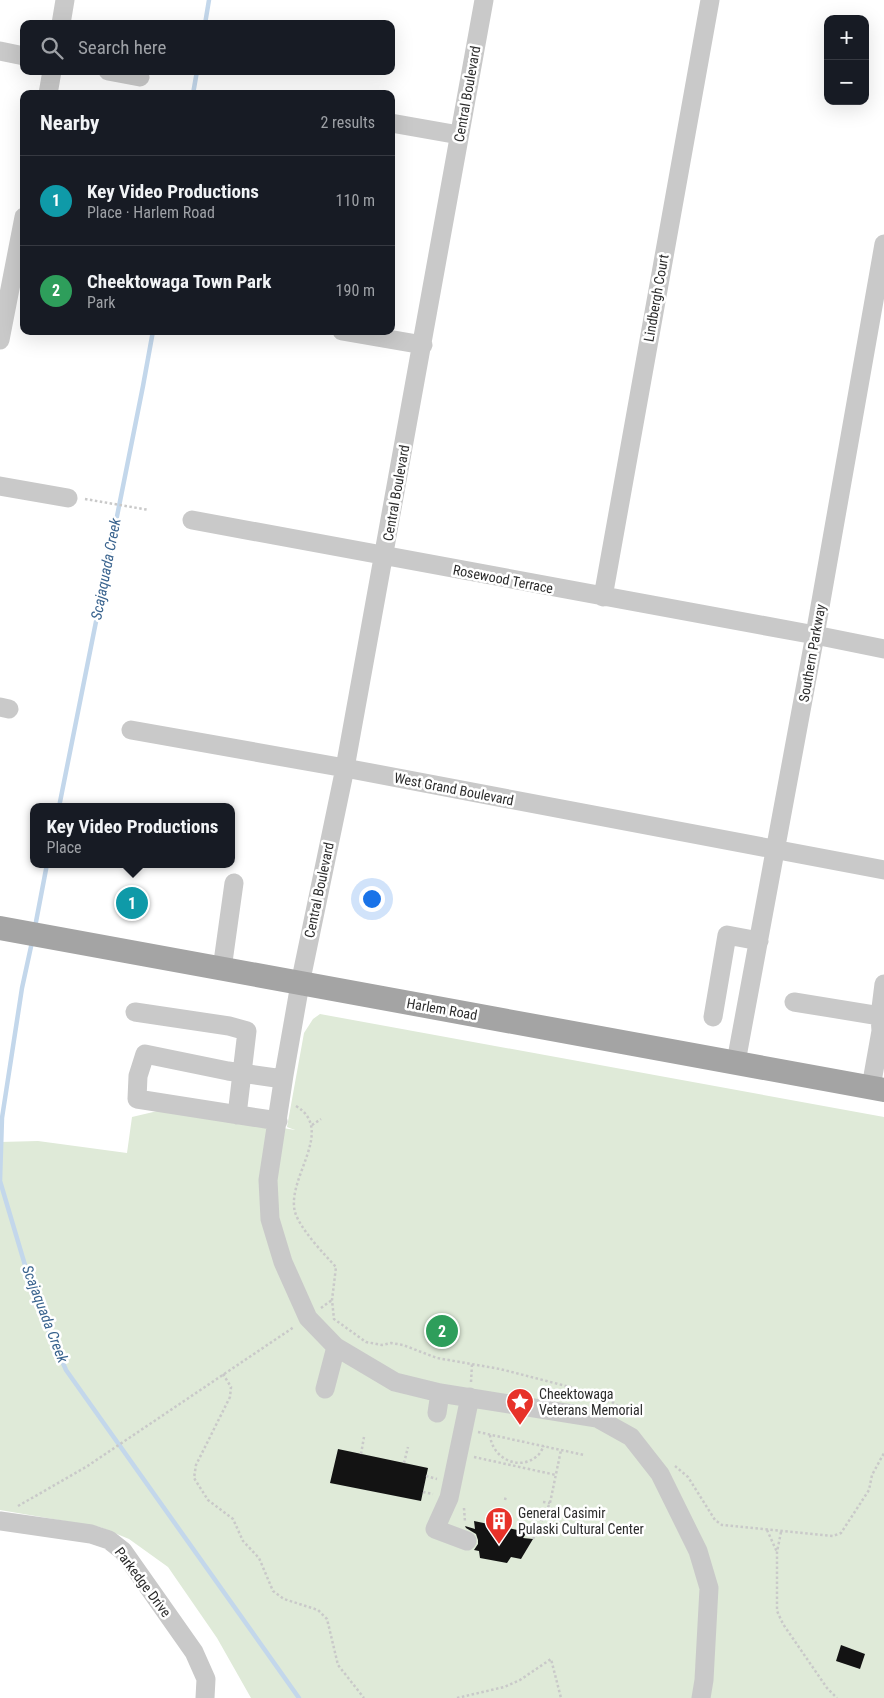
<!DOCTYPE html>
<meta charset="utf-8">
<style>
:root{--surface:#171b24;--page:#242831;--text:#f1f3f6;--muted:#9ea1a6;--line:#363941;--accent:#2563eb}
body{margin:0;font-family:"Roboto Condensed",sans-serif;background:var(--page);color:var(--text)}
.controls{position:absolute;right:15px;top:15px;display:grid;overflow:hidden;border-radius:10px;box-shadow:0 5px 20px #0002}
.controls button{width:45px;height:45px;display:grid;place-items:center;padding:0;border:0;border-bottom:1px solid var(--line);background:var(--surface);color:var(--text);font:25px sans-serif}
.you{position:absolute;left:371px;top:898px;width:18px;height:18px;margin:-12px;border:4px solid #fff;border-radius:50%;background:#1a73e8;box-shadow:0 0 0 8px #1a73e833}
.badge{display:grid;place-items:center;width:32px;height:32px;border-radius:50%;background:var(--accent);color:#fff;font-size:16px;font-weight:700}
.pin{position:absolute;translate:-50% -50%;border:2px solid #fff;box-shadow:0 1px 5px #0006}
.popup{position:absolute;left:30px;top:803px;width:205px;height:65px;box-sizing:border-box;display:grid;place-content:center;border-radius:10px;background:var(--surface);filter:drop-shadow(0 1px 4px #0005);font-size:16px;white-space:nowrap;color:var(--muted)}
.popup b{font-size:19px;color:var(--text)}
.popup::after{content:'';position:absolute;left:50%;top:100%;margin-left:-10px;border:10px solid transparent;border-top-color:var(--surface)}
.list{margin:0;padding:0;list-style:none}
h2{display:flex;justify-content:space-between;align-items:center;height:65px;margin:0;padding:0 20px;font-size:21px}
h2 small{font-size:16px;font-weight:400;color:var(--muted)}
.list li{display:grid;grid-template-columns:32px 1fr auto;gap:15px;align-items:center;box-sizing:border-box;height:90px;padding:0 20px;border-top:1px solid var(--line)}
.list b{display:block;font-size:19px;white-space:nowrap}
.list p{margin:0;font-size:16px;white-space:nowrap;color:var(--muted)}
.list em{font-size:16px;font-style:normal;color:var(--muted)}
.icon{flex:none;width:28px;height:28px;fill:none;stroke:currentColor;stroke-width:2;stroke-linecap:round;stroke-linejoin:round}
.map{position:relative;flex:none;width:884px;height:1698px;overflow:hidden}
.search{position:absolute;background:var(--surface);box-shadow:0 5px 20px #0002;left:20px;top:20px;width:375px;height:55px;display:flex;align-items:center;gap:12px;box-sizing:border-box;padding:0 18px;border-radius:10px;color:var(--muted);font-size:19px}
.panel{position:absolute;background:var(--surface);box-shadow:0 5px 20px #0002;left:20px;top:90px;width:375px;height:245px;border-radius:10px}
.map>svg:first-child{display:block}
.green{fill:#dfead8}
.lines{fill:none;stroke-linecap:round;stroke-linejoin:round}
.stream{stroke:#c3d7eb;stroke-width:4.5}
.building{fill:#131313}
.path{stroke:#c9c9c9;stroke-width:2.5;stroke-dasharray:2.5 2.5;stroke-linecap:butt}
.minor{stroke:#c9c9c9;stroke-width:19}
.major{stroke:#a4a4a4;stroke-width:24}
.labels{text-anchor:middle;stroke-width:5;stroke-linejoin:round;paint-order:stroke}
.street-label{font-size:14px;fill:#2c2c2c;stroke:#fff}
.poi-label{font-size:14px;fill:#2c2c2c;stroke:#fff;text-anchor:start}
.water-label{font-size:15px;font-style:italic;fill:#39638e;stroke:#fff}
</style>
<div class="map">
<svg width="884" height="1698" viewBox="0 0 884 1698">
<rect width="100%" height="100%" fill="#fff"/>
<path class="green" d="M320 1014 884 1117V1698H251L217 1638 168 1567 129 1539 100 1527 0 1510V1142L38 1141 127 1153 132 1117 166 1109 295 1130 287 1127 304 1033 313 1019Z"/>
<g class="lines">
<path class="stream" d="M205 24 209 0
M193 94 197 71
M59 807 143 386 153 331
M35 927 47 864
M32 942 22 988 2 1118 0 1181 36 1302 66 1370 299 1698"/>
</g>
<path class="building" d="M124 888 145 892 140 919 119 915Z
M338 1449 428 1468 421 1501 330 1483Z
M474 1521 527 1532 523 1538 533 1539 521 1559 511 1557 507 1563 480 1558 479 1551 474 1550 478 1544V1540L476 1534 466 1528 465 1526 475 1529Z
M841 1645 865 1654 860 1669 836 1661Z"/>
<g class="lines">
<path class="path" d="M85 499 149 510
M296 1106C336 1130 286 1178 295 1212 300 1229 324 1254 336 1267L332 1300 334 1319 366 1342 382 1345 391 1343 403 1345 437 1358 500 1369 570 1387 614 1403 632 1417
M312 1125 321 1119
M321 1308 332 1300
M223 1374 231 1387 230 1397 196 1465 194 1478 208 1500 233 1519 243 1541 259 1558 273 1591 284 1599 318 1610 327 1619 338 1665 364 1698
M471 1382 472 1364
M478 1432 584 1455
M490 1435C492 1458 519 1472 537 1456 540 1454 542 1449 544 1446
M361 1454 364 1437
M474 1457 556 1475
M404 1463 408 1447
M675 1466 688 1477 715 1520 722 1525 833 1536 841 1533 869 1490 872 1475 884 1453
M426 1476 437 1479
M423 1492 433 1494
M505 1500 506 1496
M543 1502 550 1503
M18 1506 86 1467 294 1327
M464 1508 465 1522
M767 1530 777 1552
M781 1532 777 1552V1611L783 1624 827 1688 837 1698
M533 1539 550 1503 561 1450
M457 1698 504 1687 520 1680 551 1659 561 1698"/>
<path class="minor" d="M484 0 345 768 300 984 284 1075 268 1180 270 1219 283 1262 308 1318 336 1347 395 1382 440 1393 597 1418 631 1437 660 1474 698 1551 709 1588 704 1680 701 1698
M61 24 65 0
M0 51 24 56
M108 71 140 77
M48 94 52 71
M391 123 459 135
M342 331 423 345
M0 340 24 217
M0 486 68 498
M192 520 815 635 884 649
M603 597 710 0
M0 707 9 709
M131 730 345 768 884 870
M222 969 234 883
M794 1002 880 1016
M135 1012 229 1026 247 1031 237 1115
M713 1017 727 935 759 941
M736 1062 815 635 884 244
M871 1087 881 1031 880 1016 884 984
M278 1121 137 1099 138 1076 145 1054 228 1071 283 1079
M325 1389 336 1347
M437 1413 440 1393
M0 1521 91 1534 109 1540 123 1551 194 1652 206 1679 205 1698
M467 1541 435 1529 449 1498 470 1397"/>
<path class="major" d="M0 928 884 1090"/>
</g>
<defs>
<symbol id="sight-pin" viewBox="-11 -11 22 30"><path d="M0 17L-7.5 6A9.5 9.5 0 1 1 7.5 6Z" fill="#e73229" stroke="#fff"/><path d="M0-6L1.8-2.2L6-1.7L2.9 1.2L3.7 5.4L0 3.3L-3.7 5.4L-2.9 1.2L-6-1.7L-1.8-2.2Z" fill="#fff"/></symbol>
<symbol id="building-pin" viewBox="-11 -11 22 30"><path d="M0 17L-7.5 6A9.5 9.5 0 1 1 7.5 6Z" fill="#e73229" stroke="#fff"/><path d="M-4-6H4V6H1V3H-1V6H-4ZM-2.5-4.3h1.7v1.8h-1.7ZM.8-4.3h1.7v1.8H.8ZM-2.5-1h1.7V.8h-1.7ZM.8-1h1.7V.8H.8Z" fill="#fff"/></symbol>
</defs>
<g fill-rule="evenodd">
<use href="#sight-pin" x="504" y="1386" width="32" height="43"/>
<use href="#building-pin" x="483" y="1505" width="32" height="43"/>
</g>
<g class="labels">
<g class="street-label">
<text transform="translate(467 94) rotate(-80)" y="5">Central Boulevard</text>
<text transform="translate(656 298) rotate(-80)" y="5">Lindbergh Court</text>
<text transform="translate(396 493) rotate(-80)" y="5">Central Boulevard</text>
<text transform="translate(503 579) rotate(11)" y="5">Rosewood Terrace</text>
<text transform="translate(812 653) rotate(-80)" y="5">Southern Parkway</text>
<text transform="translate(454 789) rotate(11)" y="5">West Grand Boulevard</text>
<text transform="translate(319 890) rotate(-78)" y="5">Central Boulevard</text>
<text transform="translate(442 1009) rotate(10)" y="5">Harlem Road</text>
<text transform="translate(143 1582) rotate(53)" y="5">Parkedge Drive</text>
</g>
<g class="poi-label">
<text x="539" y="1399">Cheektowaga<tspan x="539" dy="16">Veterans Memorial</tspan></text>
<text x="518" y="1518">General Casimir<tspan x="518" dy="16">Pulaski Cultural Center</tspan></text>
</g>
<g class="water-label">
<text transform="translate(106 569) rotate(-79)" y="5">Scajaquada Creek</text>
<text transform="translate(45 1314) rotate(69)" y="5">Scajaquada Creek</text>
</g>
</g>
</svg>
<div class="controls">
<button>+</button>
<button>−</button>
</div>
<div class="you"></div>
<div class="pin badge" style="left:132px;top:903px;background:#0f9aa8">1</div>
<div class="popup"><b>Key Video Productions</b>Place</div>
<div class="pin badge" style="left:442px;top:1331px;background:#2e9e5b">2</div>
<div class="search"><svg class="icon" aria-label="search" viewBox="0 0 24 24"><circle cx="10" cy="10" r="6"/><path d="M15 15l6 6"/></svg>Search here</div>
<section class="panel">
<h2>Nearby<small>2 results</small></h2>
<ul class="list">
<li><span class="badge" style="background:#0f9aa8">1</span><div><b>Key Video Productions</b><p>Place · Harlem Road</p></div><em>110 m</em></li>
<li><span class="badge" style="background:#2e9e5b">2</span><div><b>Cheektowaga Town Park</b><p>Park</p></div><em>190 m</em></li>
</ul>
</section>
</div>
